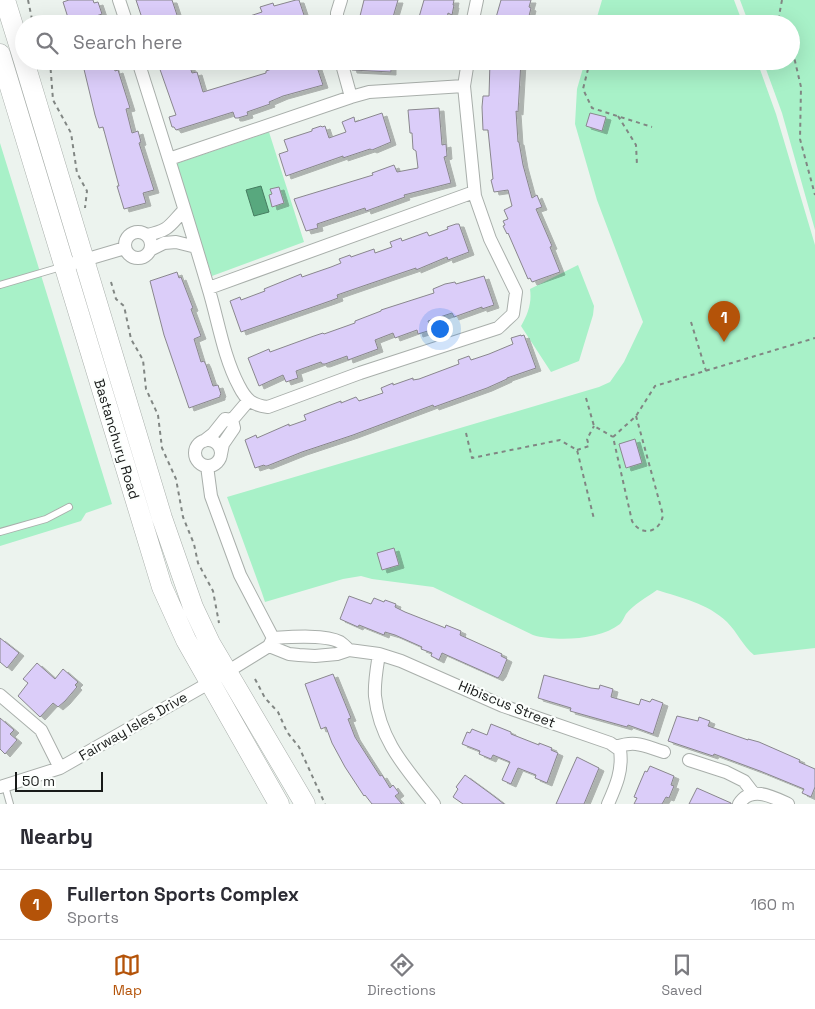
<!DOCTYPE html>
<style>
:root{--surface:#fff;--page:#f7f7f7;--text:#2b2b33;--muted:#7c7c81;--line:#e1e1e2;--accent:#b45309}
body{margin:0;font-family:"Space Grotesk",sans-serif;background:var(--page);color:var(--text)}
.scale{position:absolute;left:15px;bottom:12px;width:88px;box-sizing:border-box;padding-left:5px;border:2px solid #181a19;border-top:0;font-size:14px;line-height:18px;white-space:nowrap;color:#181a19;-webkit-text-stroke:4px #fcfffd;paint-order:stroke}
.you{position:absolute;left:439px;top:328px;width:18px;height:18px;margin:-12px;border:4px solid #fff;border-radius:50%;background:#1a73e8;box-shadow:0 0 0 8px #1a73e833}
.badge{display:grid;place-items:center;width:32px;height:32px;border-radius:50%;background:var(--accent);color:#fff;font-size:16px;font-weight:700}
.pin{position:absolute;translate:-50% -41px;filter:drop-shadow(0 1px 2px #0008)}
.pin::after{content:'';position:absolute;top:26px;width:18px;height:15px;background:inherit;clip-path:polygon(0 0,100% 0,50% 100%)}
.list{margin:0;padding:0;list-style:none}
h2{display:flex;justify-content:space-between;align-items:center;height:65px;margin:0;padding:0 20px;font-size:21px}
h2 small{font-size:16px;font-weight:400;color:var(--muted)}
.list li{display:grid;grid-template-columns:32px 1fr auto;gap:15px;align-items:center;box-sizing:border-box;height:70px;padding:0 20px;border-top:1px solid var(--line)}
.list b{display:block;font-size:19px;white-space:nowrap}
.list p{margin:0;font-size:16px;white-space:nowrap;color:var(--muted)}
.list em{font-size:16px;font-style:normal;color:var(--muted)}
.icon{flex:none;width:28px;height:28px;fill:none;stroke:currentColor;stroke-width:2;stroke-linecap:round;stroke-linejoin:round}
.map{position:relative;flex:none;width:815px;height:804px;overflow:hidden}
.search{position:absolute;background:var(--surface);box-shadow:0 5px 20px #0002;left:15px;right:15px;top:15px;height:55px;display:flex;align-items:center;gap:12px;box-sizing:border-box;padding:0 18px;border-radius:28px;color:var(--muted);font-size:19px}
.sheet{height:135px;background:var(--surface)}
nav{display:flex;justify-content:space-around;align-items:center;box-sizing:border-box;height:70px;border-top:1px solid var(--line);background:var(--surface);font-size:14px;color:var(--muted)}
nav a{display:grid;justify-items:center;gap:2px}
nav .on{color:var(--accent)}
.map>svg:first-child{display:block}
.green{fill:#a8f1c8}
.water{fill:#58a87e;stroke:#457d60}
.building{fill:#dbcdf9;stroke:#89878d;filter:url(#shadow)}
.lines{fill:none;stroke-linecap:round;stroke-linejoin:round}
.lane-casing{stroke:#a9afab;stroke-width:8}
.street-casing{stroke:#a9afab;stroke-width:14}
.primary-casing{stroke:#a9afab;stroke-width:21}
.path{stroke:#818683;stroke-width:2;stroke-dasharray:4 4;stroke-linecap:butt}
.lane{stroke:#fff;stroke-width:6}
.street{stroke:#fff;stroke-width:12}
.primary{stroke:#fff;stroke-width:20}
.labels{text-anchor:middle;stroke-width:4.5;stroke-linejoin:round;paint-order:stroke}
.street-label{font-size:14px;fill:#181a19;stroke:#fcfffd}
</style>
<div class="map">
<svg width="815" height="804" viewBox="0 0 815 804">
<defs>
<filter id="shadow"><feDropShadow dx="5" dy="3" stdDeviation="0" flood-color="#0004"/></filter>
</defs>
<rect width="100%" height="100%" fill="#ecf3ee"/>
<path class="green" d="M602 0H734L743 24H595Z
M740 0H815V230L782 113 763 61H791V24H749Z
M585 61H757L776 114 815 245V648L754 655C743 646 737 632 727 622 707 603 682 598 657 590 647 597 633 605 626 614 624 617 623 621 620 624 600 640 556 642 533 635L433 587 372 579 361 576 343 579 265 602 262 593 227 497 599 387 610 382 624 362 643 322 597 200 575 124 577 89Z
M269 132 304 242 212 276 175 164Z
M0 143 112 504 86 513 81 521 0 546Z
M578 265 594 306 593 315 579 361 551 372 521 326C528 314 532 303 530 289Z"/>
<path class="water" d="M261 186 269 212 254 216 246 190Z"/>
<path class="building" d="M69 0H93L94 3 98 2 102 14 96 16 98 24H70L63 2Z
M136 0H172L180 24H144Z
M296 0H299L307 24H232V22L262 12 260 7 273 3 274 6Z
M364 0H398L391 24H358Z
M424 0H454L453 5H454L452 15 448 13 446 24H417Z
M501 0H531L529 7 531 8 527 24H505L495 21Z
M82 61H112L115 71 118 70 130 108 126 109 132 133 138 131 141 142 139 143 154 190 143 193 146 203 124 209 117 186H119L103 127 99 128 95 115Z
M157 61H188L192 73 197 72 203 92 266 73V71L288 63 289 66 301 61H315L323 85 283 96 269 102 270 104 247 112 248 115 238 118H235L233 112 176 130 174 127H172L169 117 176 115Z
M350 61H391V72L352 70Z
M490 61H521L518 112 516 111 518 142H519L523 165 532 198 537 195 542 207 536 209 552 246 550 247 560 272 532 282 530 278 528 279 508 233 507 234 503 226 505 225 503 221 508 219 504 210 512 206 508 190 494 192 491 180 493 179 488 130H483L482 107 483 96H489Z
M439 108 442 145 446 144 447 156 444 157 451 183 404 195 405 197 366 211 365 208 317 224 318 228 306 231 294 199 373 175 372 173 394 165 397 172 418 168 416 151 413 149 412 133H410L408 110Z
M382 113 391 142 372 150 370 149 343 158V156L286 176 279 154 288 151 284 140 312 131V129L321 126 322 127 325 126 329 138 346 132 342 122 354 117 355 122Z
M590 113 606 117 602 131 586 126Z
M279 187 284 203 272 207 269 195 272 194 270 189Z
M456 224H459L469 252 448 260 447 257 416 270V268L366 285 337 295 338 298 330 301 241 332 230 301 240 297 241 300 265 291 264 289 301 274 302 277 331 267 341 263 339 259 350 255 351 257 374 249 375 253 392 247 390 242 401 238 402 241 427 232 429 236 448 229 447 227Z
M177 272 179 278 181 277 193 308 191 309 201 336 194 339 201 362 204 361 206 365 213 386 218 385 221 394 220 395V397L189 408 164 335 150 281Z
M484 276 494 305 482 309V307L454 317 452 313 428 321 431 330 418 334 417 330 395 338 393 333 375 340 378 349 348 360 347 356 325 364H322L321 362 296 371 298 378 286 382 283 375 259 386 248 358 269 349 270 352 314 336 323 333 324 334 355 323V321L381 311V310L434 293 433 289 445 284 455 282 456 284Z
M521 335V336L524 335 536 368 507 378V379L487 388 434 407 433 405 353 435 302 452 267 466H265L264 465 255 468 245 440 256 435 257 438 289 424V426L306 420 304 415 341 401V403L356 397 359 401 383 393 381 388 393 383V385L413 378V380L419 379 459 364 458 360 469 356 471 360 489 354 513 344 511 338Z
M635 439 642 463 626 468 619 444Z
M394 548 399 565 382 570 377 553Z
M349 596 371 604 374 598 384 602 385 600 396 604 395 607 405 612 443 627 445 628 446 625 461 631 460 635 502 654 501 656 507 659 501 674 498 678 442 653 439 660 431 656 432 653 421 649 422 647 395 635 385 632 384 635 359 625 358 627 340 619Z
M0 638 19 653 7 668 0 662Z
M37 663 55 679 63 669 78 682 75 685 77 687 65 701 58 707 53 703 40 717 18 696 28 683 23 679Z
M333 674 351 718 348 719 355 737 380 776 382 775 390 788 393 785 399 793 395 796 402 804H372L365 795 364 796 345 767 332 743 326 727 321 729 305 684Z
M544 675 591 688 599 689 600 685 613 689 611 697 639 705 641 699 650 702 652 699 663 703 653 734 628 725 627 727 570 711 571 708 538 698Z
M677 716 698 721 699 717 710 721 708 726 748 740V739L759 742 800 760 799 762 815 769V787L811 797 802 793 804 789 760 771 714 754 713 756 668 741Z
M0 718 14 730 10 734 17 740 5 754 0 749Z
M491 724 511 732V734L539 745V743L552 748 551 750 558 753 547 783 535 778 536 775 518 768 511 784 502 780 510 762 493 755 491 759 479 754 480 751 462 744 467 732 470 733 472 729 487 735Z
M577 757 599 768 584 804H556Z
M650 766 674 776 671 785 674 786 669 798 666 797 662 804H634L637 798 634 797 639 785 645 771 647 772Z
M465 775 491 794 504 804H463L453 797 458 789 456 787Z
M697 788 731 803V804H689Z"/>
<g class="lines">
<defs>
<path id="lane" d="M0 285 61 267
M0 532 46 519 69 507
M5 786 10 804"/>
<path id="street" d="M119 0 127 24
M337 24V13L341 0
M472 24 477 0
M138 61C162 137 186 212 208 287 218 319 223 356 239 386 246 400 252 405 268 407L360 373 498 328 513 314 516 292 490 239 475 196 464 86 468 61
M341 61 351 97
M169 159 351 97 369 92 464 86
M125 245a13 13 0 1 1 26 0a13 13 0 1 1-26 0Z
M147 235C170 230 169 226 184 210
M150 250 164 243 176 242 196 247
M64 266 125 248
M209 288 474 192
M195 453a13 13 0 1 1 26 0a13 13 0 1 1-26 0Z
M204 441 213 434 225 419 232 420 249 400
M221 454 223 444 234 428 232 420
M207 466 211 496 240 575 273 638
M273 638C289 637 325 634 340 642 343 644 346 647 349 650
M269 646 289 654 299 655 315 656 337 654 349 650 379 654 401 661 503 706 610 743 620 750C623 770 616 786 608 804
M379 654C377 667 374 683 375 696 380 742 407 769 434 804
M0 695 41 730 60 768
M616 747C636 740 644 746 664 752
M689 760 726 772 744 781 754 794
M0 787 60 768 209 683 269 646 272 640
M739 804C751 785 773 797 788 804"/>
<path id="primary" d="M5 0 24 61
M0 54 162 587 186 640 279 804
M24 61 162 518 193 607 210 643 305 804"/>
</defs>
<use href="#lane" class="lane-casing"/>
<use href="#street" class="street-casing"/>
<use href="#primary" class="primary-casing"/>
<path class="path" d="M28 0 33 24
M782 0 779 16 783 24
M791 44 801 87 800 139 815 195
M50 61 53 100 71 133 77 173 87 191 85 208
M590 61 583 89 592 108 652 127
M618 116 636 145 637 165
M111 282 116 299 124 306 131 339 143 360 146 389 158 415 162 448 176 479 183 517 194 544 198 563 213 591 219 623
M691 322 706 371
M586 398 594 426 613 437
M636 416 663 515C660 533 641 537 632 521L613 437 636 416 655 386 815 338
M466 433 472 458 560 440 577 450 594 519
M577 450 589 446 587 439 594 426
M255 679 265 698 278 712 287 732 299 747 325 804"/>
<use href="#lane" class="lane"/>
<use href="#street" class="street"/>
<use href="#primary" class="primary"/>
</g>
<g class="labels">
<g class="street-label">
<text transform="translate(117 439) rotate(73)" y="5">Bastanchury Road</text>
<text transform="translate(507 704) rotate(22)" y="5">Hibiscus Street</text>
<text transform="translate(133 726) rotate(-30)" y="5">Fairway Isles Drive</text>
</g>
</g>
</svg>
<div class="scale">50 m</div>
<div class="you"></div>
<div class="pin badge" style="left:724px;top:342px">1</div>
<div class="search"><svg class="icon" aria-label="search" viewBox="0 0 24 24"><circle cx="10" cy="10" r="6"/><path d="M15 15l6 6"/></svg>Search here</div>
</div>
<section class="sheet">
<h2>Nearby<small></small></h2>
<ul class="list">
<li><span class="badge">1</span><div><b>Fullerton Sports Complex</b><p>Sports</p></div><em>160 m</em></li>
</ul>
</section>
<nav>
<a class="on"><svg class="icon" aria-label="map" viewBox="0 0 24 24"><path d="M3 6l6-2 6 2 6-2v14l-6 2-6-2-6 2zM9 4v14M15 6v14"/></svg>Map</a>
<a><svg class="icon" aria-label="directions" viewBox="0 0 24 24"><path d="M12 3l9 9-9 9-9-9zM9 14v-3h6M13 9l2 2-2 2"/></svg>Directions</a>
<a><svg class="icon" aria-label="saved" viewBox="0 0 24 24"><path d="M7 4h10v16l-5-4-5 4z"/></svg>Saved</a>
</nav>
